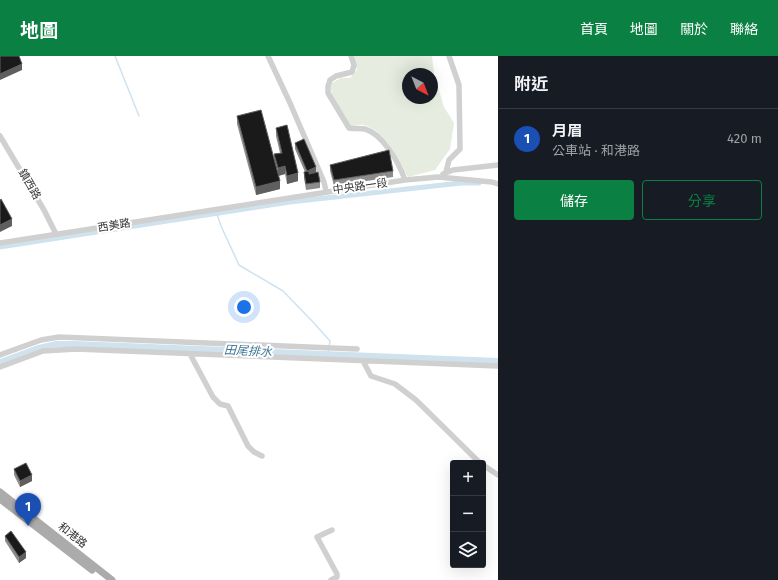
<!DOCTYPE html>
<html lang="zh-TW">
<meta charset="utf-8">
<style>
:root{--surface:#171b24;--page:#20242c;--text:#f1f3f6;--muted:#9ea1a6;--line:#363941;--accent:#0b8043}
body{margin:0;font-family:"Fira Sans","Noto Sans TC",sans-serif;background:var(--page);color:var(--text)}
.controls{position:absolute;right:12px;bottom:12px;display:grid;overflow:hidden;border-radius:4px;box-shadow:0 4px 16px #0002}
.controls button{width:36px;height:36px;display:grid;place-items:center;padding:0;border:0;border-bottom:1px solid var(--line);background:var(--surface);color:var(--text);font:20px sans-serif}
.compass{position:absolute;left:402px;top:12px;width:36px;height:36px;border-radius:50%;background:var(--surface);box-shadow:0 4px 16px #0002;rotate:138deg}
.you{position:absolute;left:244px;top:251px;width:14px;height:14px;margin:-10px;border:3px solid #fff;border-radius:50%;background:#1a73e8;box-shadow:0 0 0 6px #1a73e833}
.badge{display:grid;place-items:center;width:26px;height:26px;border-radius:50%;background:var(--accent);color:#fff;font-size:13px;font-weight:700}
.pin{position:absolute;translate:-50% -33px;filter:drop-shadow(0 1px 2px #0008)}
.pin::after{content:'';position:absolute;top:21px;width:14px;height:12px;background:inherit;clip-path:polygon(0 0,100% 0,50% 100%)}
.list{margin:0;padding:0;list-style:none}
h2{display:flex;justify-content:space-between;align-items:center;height:52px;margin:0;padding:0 16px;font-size:17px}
h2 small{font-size:13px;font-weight:400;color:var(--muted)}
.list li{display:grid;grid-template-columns:26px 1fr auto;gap:12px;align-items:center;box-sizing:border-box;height:60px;padding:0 16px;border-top:1px solid var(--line)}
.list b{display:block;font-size:15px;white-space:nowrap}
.list p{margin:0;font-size:13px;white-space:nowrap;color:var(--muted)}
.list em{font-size:13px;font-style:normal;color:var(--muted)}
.actions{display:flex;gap:8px;padding:12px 16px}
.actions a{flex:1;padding:9px 0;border:1px solid var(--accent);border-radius:4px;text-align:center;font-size:14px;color:var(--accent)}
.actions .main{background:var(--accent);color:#fff}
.icon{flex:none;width:22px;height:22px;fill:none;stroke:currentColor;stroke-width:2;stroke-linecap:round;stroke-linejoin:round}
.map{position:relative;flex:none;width:498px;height:524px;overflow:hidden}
header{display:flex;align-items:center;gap:24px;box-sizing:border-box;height:56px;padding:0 20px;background:var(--accent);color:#fff}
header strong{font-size:19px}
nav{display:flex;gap:22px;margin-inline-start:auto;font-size:14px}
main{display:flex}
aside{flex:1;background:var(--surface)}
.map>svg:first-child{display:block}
.green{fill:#e6ecdf;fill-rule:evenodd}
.water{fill:#cfe2ee}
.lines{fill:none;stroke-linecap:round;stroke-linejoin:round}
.stream{stroke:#cfe2ee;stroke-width:1.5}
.canal{stroke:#cfe2ee;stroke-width:5}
.minor{stroke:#d0d0d0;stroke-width:5.5}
.major{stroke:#ababab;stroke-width:7}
.wall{fill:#8c8c8c}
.shaded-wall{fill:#5f5f5f}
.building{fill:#1a1a1a;stroke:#5f5f5f}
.labels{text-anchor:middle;stroke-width:4;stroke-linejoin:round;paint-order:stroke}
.street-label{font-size:11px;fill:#333;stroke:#fff}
.water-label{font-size:12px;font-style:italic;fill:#3f7597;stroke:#fff}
</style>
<header>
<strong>地圖</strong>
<nav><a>首頁</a><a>地圖</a><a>關於</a><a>聯絡</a></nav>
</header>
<main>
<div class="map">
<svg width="498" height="524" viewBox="0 0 498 524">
<rect width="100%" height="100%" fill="#fff"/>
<path class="green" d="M353 0H432L434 18 444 51 454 67 450 93 435 114 408 121C398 103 385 73 363 69 359 68 354 70 350 70L332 39 330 28 341 22H350L357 14ZM408 18H432V42H408Z"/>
<path class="water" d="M56 285H74L498 302V309L72 291 47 292 0 309V303L38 289Z"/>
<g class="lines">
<path class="stream" d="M115 0 139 60
M217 158 221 170 239 209 283 235 313 266 330 285 328 297"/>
<path class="canal" d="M0 191 290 146 461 127H479"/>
<path class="minor" d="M268 0 290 47 324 126 326 135
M351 0 354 9 352 16 336 20 330 24 328 30V37L349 72C354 73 360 72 365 73 383 78 399 107 405 124
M0 80 44 154 56 178
M446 116 449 104 460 93 459 29 449 0
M443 118 453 114 498 109
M0 187 405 124 438 121 492 126 498 128
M190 298 213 341 220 348 228 350 248 390 254 396 262 400
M0 299 41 284 59 281 357 293
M363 305 371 320 395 328 416 344 480 407
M0 311 43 295 76 293 498 310
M483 409 498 419
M331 524 337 521V518L317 481 332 474"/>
<path class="major" d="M0 436 112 524
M0 443 92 514"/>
</g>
<path class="wall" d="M237 60 274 105V98L280 97 276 80V72L298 125 287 128 285 118 278 120 280 133 256 139 237 68Z
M295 87 316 116 320 126V132L306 134 304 122V116H305L295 93Z
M330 109 393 115V121L334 130 330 115Z
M14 413 32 425 20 431 14 419Z
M5 480 26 502 19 507 5 485Z"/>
<path class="shaded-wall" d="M22 8V14L0 24V18Z
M285 110V118L278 120V112Z
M316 111V117L307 121V115Z
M298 117V125L287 128V120Z
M280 125V133L256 139V131Z
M12 163V170L0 176V169Z
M32 419V425L20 431V425Z
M26 496V502L19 507V501Z"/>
<path class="building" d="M0 0H19L22 8 0 18Z
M261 54 280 125 256 131 237 60Z
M287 69 298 117 287 120 285 110 278 112 274 98 282 97 276 72Z
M304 83 316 111 307 115 295 87Z
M389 94 393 115 334 124 330 109Z
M309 115V118L318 116 320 126 306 128 304 116Z
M1 143 12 163 0 169V144Z
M26 407 32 419 20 425 14 413Z
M11 475 26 496 19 501 5 480Z"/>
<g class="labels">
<g class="street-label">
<text transform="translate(30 128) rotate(60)" y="4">鎮西路</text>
<text transform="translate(360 130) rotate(-8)" y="4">中央路一段</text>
<text transform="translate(114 169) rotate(-9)" y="4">西美路</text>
<text transform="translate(73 479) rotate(38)" y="4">和港路</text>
</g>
<g class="water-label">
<text transform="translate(248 295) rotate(3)" y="4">田尾排水</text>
</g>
</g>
</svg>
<div class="controls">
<button>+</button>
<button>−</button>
<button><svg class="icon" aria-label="layers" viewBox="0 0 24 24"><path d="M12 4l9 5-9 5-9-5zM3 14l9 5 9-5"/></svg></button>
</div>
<svg class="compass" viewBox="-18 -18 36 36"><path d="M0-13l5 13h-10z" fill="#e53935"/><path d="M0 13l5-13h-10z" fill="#9ea1a6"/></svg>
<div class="you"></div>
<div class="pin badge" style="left:28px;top:470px;background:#1a4fb4">1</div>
</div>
<aside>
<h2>附近<small></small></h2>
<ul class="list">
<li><span class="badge" style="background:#1a4fb4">1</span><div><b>月眉</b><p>公車站 · 和港路</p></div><em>420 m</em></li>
</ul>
<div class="actions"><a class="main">儲存</a><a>分享</a></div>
</aside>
</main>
